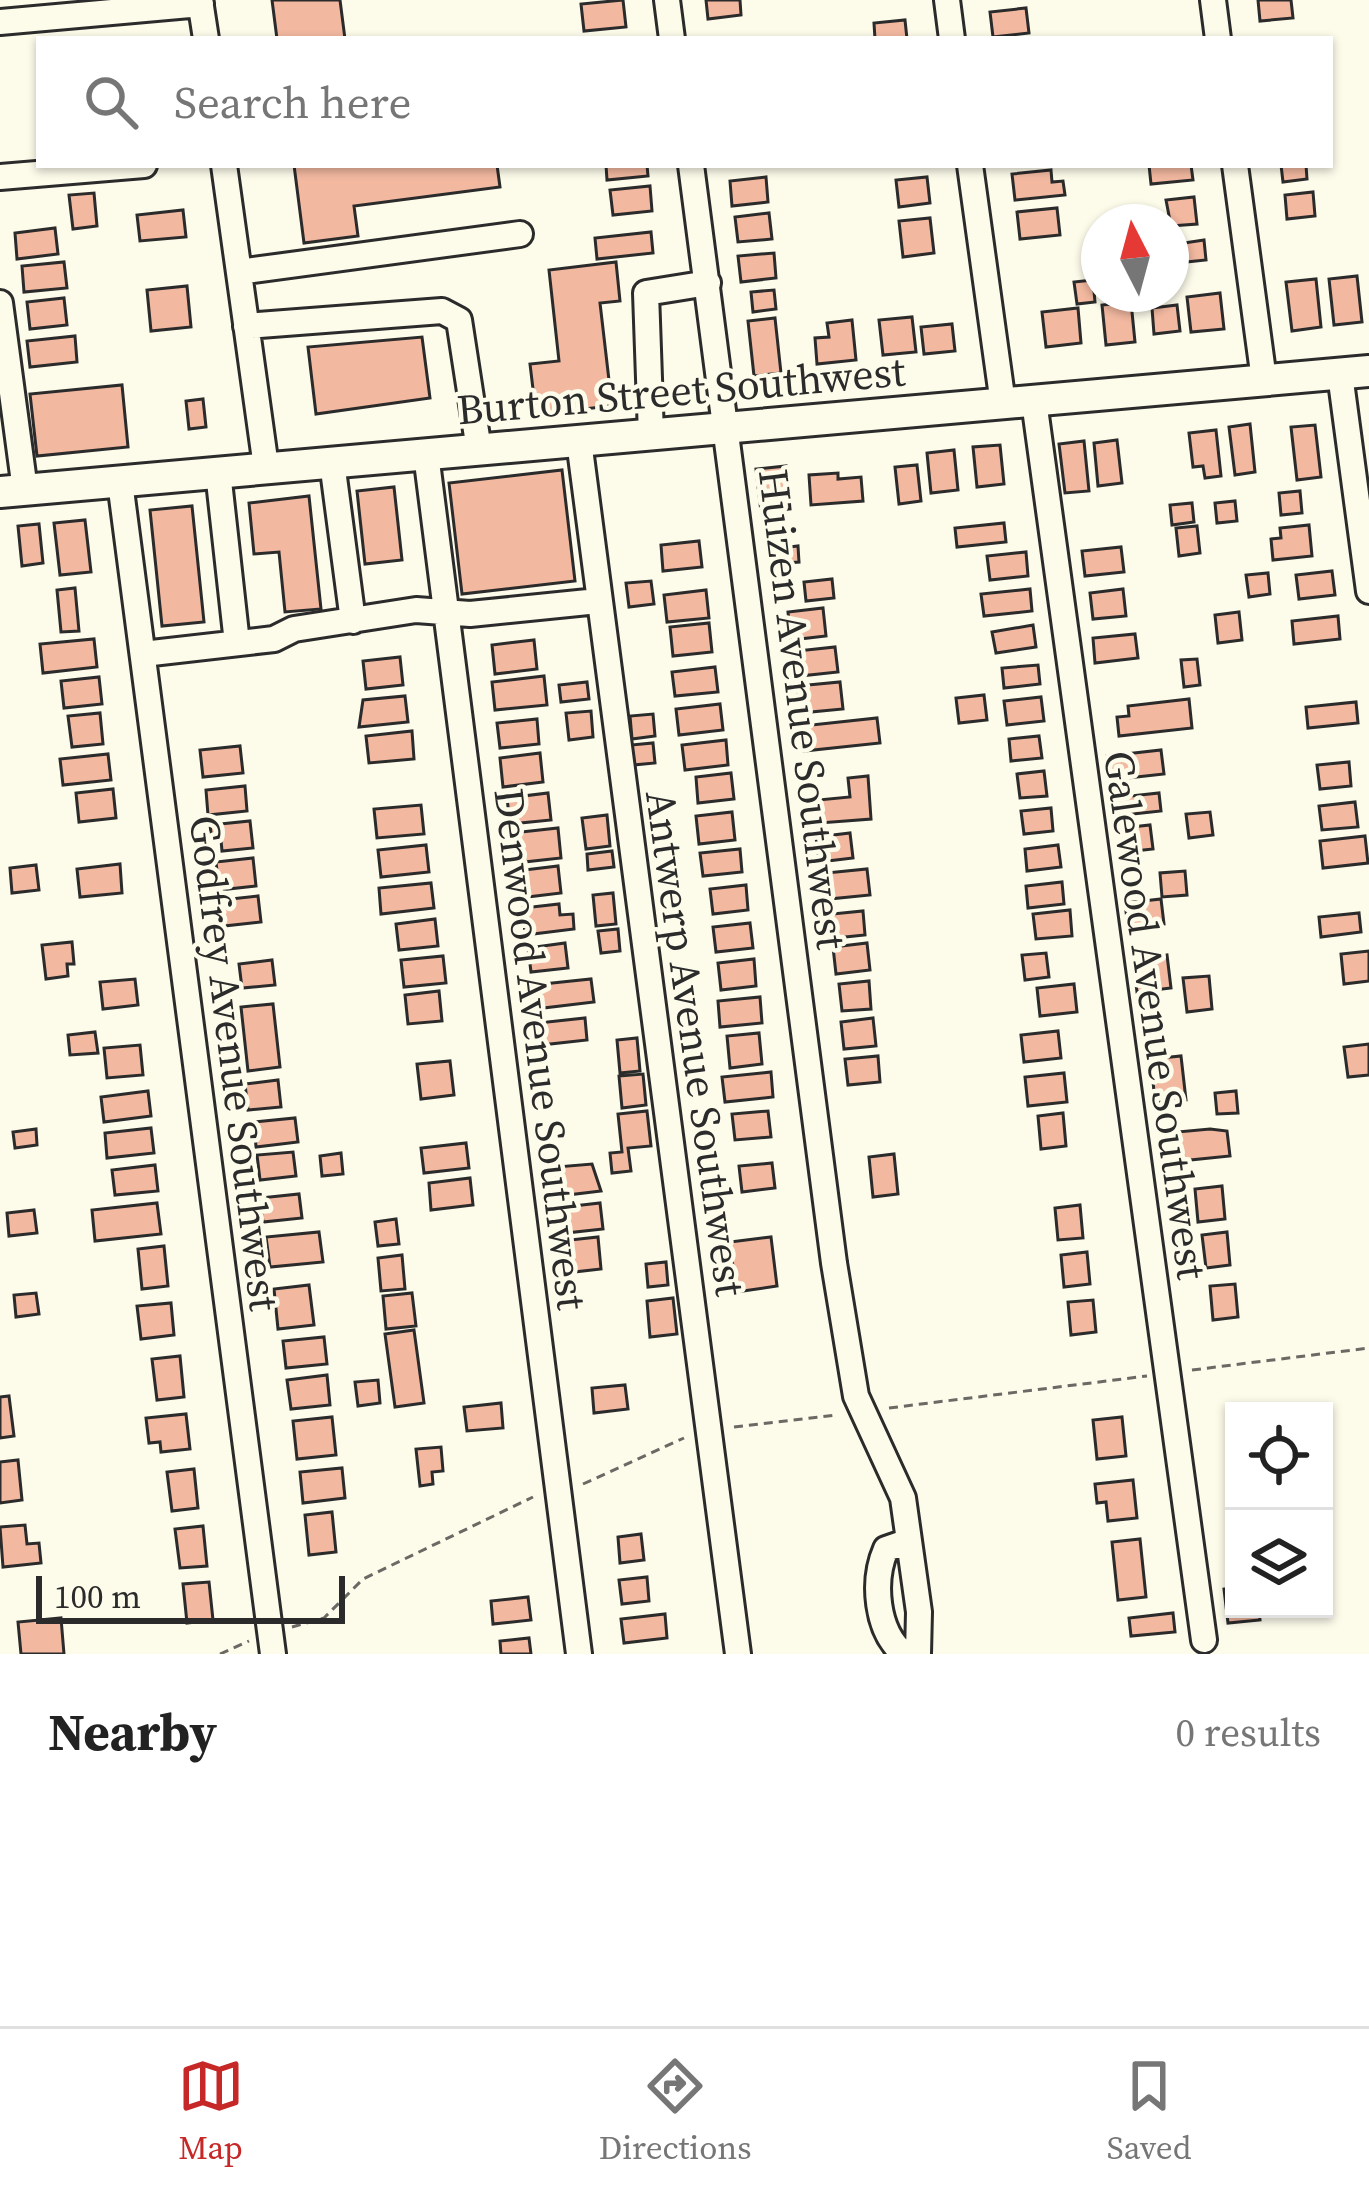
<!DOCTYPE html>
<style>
:root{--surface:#fff;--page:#f6f6f6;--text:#222;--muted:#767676;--line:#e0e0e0;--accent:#c62828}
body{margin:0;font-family:"Source Serif 4",serif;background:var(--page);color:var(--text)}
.controls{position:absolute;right:36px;bottom:36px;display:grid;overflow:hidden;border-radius:0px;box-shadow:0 3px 9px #0004}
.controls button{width:108px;height:108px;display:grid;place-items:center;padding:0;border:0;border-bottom:3px solid var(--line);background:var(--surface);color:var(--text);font:60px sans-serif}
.compass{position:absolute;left:1081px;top:204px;width:108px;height:108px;border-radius:50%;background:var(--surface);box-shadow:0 3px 9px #0004;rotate:354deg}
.scale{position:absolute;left:36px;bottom:30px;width:309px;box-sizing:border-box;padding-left:12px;border:6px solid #2b2b2b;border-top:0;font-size:33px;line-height:42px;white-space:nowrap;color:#2b2b2b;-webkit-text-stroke:9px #fdfbea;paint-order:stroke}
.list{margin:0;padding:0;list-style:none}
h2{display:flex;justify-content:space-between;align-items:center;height:156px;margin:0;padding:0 48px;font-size:51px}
h2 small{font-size:39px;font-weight:400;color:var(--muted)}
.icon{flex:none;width:66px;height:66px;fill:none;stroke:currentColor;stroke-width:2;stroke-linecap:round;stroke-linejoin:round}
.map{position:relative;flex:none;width:1369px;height:1654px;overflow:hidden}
.search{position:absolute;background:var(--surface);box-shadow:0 3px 9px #0004;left:36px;right:36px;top:36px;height:132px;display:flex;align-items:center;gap:30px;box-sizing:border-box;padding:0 42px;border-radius:0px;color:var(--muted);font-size:45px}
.sheet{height:372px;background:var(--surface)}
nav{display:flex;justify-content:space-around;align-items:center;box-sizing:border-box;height:168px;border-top:3px solid var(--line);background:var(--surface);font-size:33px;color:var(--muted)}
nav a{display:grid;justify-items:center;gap:6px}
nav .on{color:var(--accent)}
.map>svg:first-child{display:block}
.building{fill:#f2b8a0;stroke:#2b2b2b;stroke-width:3}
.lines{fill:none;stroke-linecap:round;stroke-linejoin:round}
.minor-casing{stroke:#2b2b2b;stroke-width:30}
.major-casing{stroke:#2b2b2b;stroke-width:36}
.path{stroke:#6a6964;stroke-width:3;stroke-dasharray:9 6;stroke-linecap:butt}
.minor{stroke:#fdfbea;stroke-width:24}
.major{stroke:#fdfbea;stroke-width:30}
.labels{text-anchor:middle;stroke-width:9;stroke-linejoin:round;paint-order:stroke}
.street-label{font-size:42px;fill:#2b2b2b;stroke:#fdfbea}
</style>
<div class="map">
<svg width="1369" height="1654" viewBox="0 0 1369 1654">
<rect width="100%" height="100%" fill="#fdfbea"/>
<path class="building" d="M272 0H340L345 39H277Z
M623 0 626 27 584 31 581 4Z
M706 0H740L741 15 708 19Z
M1258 0H1291L1293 18 1260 21Z
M1026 8 1029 33 993 37 990 12Z
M905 20 907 39H875L874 23Z
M294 165H497L500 187 354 206 358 236 304 243Z
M606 165H647L648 176 607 180Z
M1149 165H1191L1193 180 1151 184Z
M1281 165H1306L1307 179 1283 182Z
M1051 170 1052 182 1063 181 1065 195 1015 200 1012 174Z
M766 177 768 202 732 206 730 181Z
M927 177 930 203 899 207 896 180Z
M650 186 652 211 613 215 610 190Z
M1313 192 1315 216 1287 219 1285 195Z
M94 193 97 226 73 229 69 195Z
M1194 197 1197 224 1171 226 1166 200Z
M1057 208 1060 235 1020 239 1017 212Z
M183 210 186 237 140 241 137 215Z
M769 213 772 239 738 242 735 217Z
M930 218 934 253 903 257 899 221Z
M55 228 58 254 17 259 15 233Z
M651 232 653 253 597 259 595 238Z
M1204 240 1206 260 1186 262 1184 243Z
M774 253 776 278 741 282 738 256Z
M64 262 67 288 24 292 22 266Z
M616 262 620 301 600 303 612 406 536 414 530 364 559 361 549 270Z
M1357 276 1362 322 1334 325 1329 279Z
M1316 279 1321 327 1292 331 1286 282Z
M1093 280 1095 302 1077 304 1074 282Z
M187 286 191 327 151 331 147 290Z
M774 290 776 309 753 312 751 292Z
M1220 293 1224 329 1191 332 1187 297Z
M64 298 67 325 30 329 27 302Z
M1131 302 1135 342 1106 345 1102 305Z
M1177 305 1180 331 1154 334 1152 308Z
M1078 308 1081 343 1046 347 1042 312Z
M912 317 916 352 883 355 879 320Z
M775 318 781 373 754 376 748 321Z
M852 320 856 360 817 364 815 338 829 337 827 323Z
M952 324 955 351 924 354 921 327Z
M75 336 77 362 30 367 27 341Z
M422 337 430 398 316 414 308 347Z
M122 385 128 447 37 456 30 394Z
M203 399 206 427 189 429 186 401Z
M1250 424 1255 472 1235 475 1229 427Z
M1315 425 1321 477 1297 480 1291 427Z
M1216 430 1221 476 1205 478 1203 466 1193 467 1189 433Z
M1117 440 1122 483 1098 486 1094 443Z
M1084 441 1089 491 1065 493 1059 444Z
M1000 445 1004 484 977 487 973 447Z
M954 450 958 490 931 493 927 453Z
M917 465 921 501 899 504 895 467Z
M786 466 790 509 761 512 756 469Z
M562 470 575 581 462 594 449 483Z
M838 473V479L861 477 863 501 811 505 809 475Z
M394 487 402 560 365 564 357 491Z
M1300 491 1302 513 1281 515 1279 493Z
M309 496 321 609 285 612 279 552 254 554 249 503Z
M1235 501 1237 521 1217 523 1215 503Z
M1192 503 1194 522 1172 525 1170 505Z
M192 506 204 622 162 626 150 510Z
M85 520 91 572 60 575 54 523Z
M1004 523 1006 542 957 547 955 528Z
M39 524 43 563 22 566 18 526Z
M1309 525 1312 556 1273 560 1271 539 1281 538 1280 528Z
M1197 526 1200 553 1179 556 1176 528Z
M699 541 702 567 663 571 661 545Z
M798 546 799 562 774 564 772 549Z
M1121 547 1124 572 1085 576 1082 551Z
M1026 552 1028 576 990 580 987 556Z
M1332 571 1335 595 1299 599 1296 575Z
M1268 573 1270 594 1249 597 1246 575Z
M832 579 834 598 806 601 804 582Z
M651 581 654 604 629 607 626 583Z
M75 588 79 631 61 632 57 590Z
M1030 589 1032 611 984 616 981 594Z
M1123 589 1126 616 1093 619 1090 593Z
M706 590 709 618 667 622 664 595Z
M823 608 826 636 791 640 788 612Z
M1239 612 1242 640 1218 643 1215 615Z
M1338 616 1340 639 1294 644 1292 621Z
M709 623 712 652 673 656 670 627Z
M1033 625 1036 647 996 653 992 632Z
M1135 634 1138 658 1095 663 1093 638Z
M94 639 97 667 43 673 40 644Z
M534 640 537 669 495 674 492 645Z
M835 647 838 672 800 676 797 651Z
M400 657 403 685 366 689 363 661Z
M1197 659 1200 685 1184 687 1181 660Z
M1038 665 1040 684 1004 688 1002 668Z
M715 667 718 692 675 696 672 672Z
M544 676 547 705 495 710 492 682Z
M99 677 102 704 64 708 61 681Z
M587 682 589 699 561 702 559 685Z
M840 682 843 709 800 713 797 686Z
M984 695 987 720 959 723 956 698Z
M405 696 408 722 359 727 363 700Z
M1041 697 1044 721 1007 725 1004 701Z
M1189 699 1192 728 1119 736 1117 717 1129 716 1128 706Z
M1356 702 1358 723 1308 728 1306 707Z
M720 704 723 730 679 735 676 709Z
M591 711 593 737 569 740 566 713Z
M100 713 103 744 72 747 68 716Z
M653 714 655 736 632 739 630 716Z
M877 718 880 743 804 751 802 726Z
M537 719 539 744 500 748 497 723Z
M412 731 414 759 369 763 366 736Z
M1039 736 1042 758 1011 761 1009 739Z
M726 740 728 765 685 770 682 745Z
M653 743 655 763 633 765 631 745Z
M240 746 243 773 203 777 200 750Z
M1161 750 1164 774 1109 780 1107 756Z
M540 753 543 782 503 787 500 758Z
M108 754 111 780 63 785 60 759Z
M1349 762 1351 786 1320 789 1317 765Z
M1044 771 1047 796 1020 798 1017 774Z
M731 773 734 799 698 803 696 777Z
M868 776 871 819 820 823 818 800 850 797 848 778Z
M245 786 247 811 208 815 206 790Z
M113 789 116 818 79 822 76 793Z
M548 793 551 820 510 824 507 798Z
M1159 793 1161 811 1114 816 1112 798Z
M1355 802 1358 827 1322 830 1319 806Z
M421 805 424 834 377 838 374 809Z
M1051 808 1053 831 1024 834 1021 811Z
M732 812 735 840 699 844 696 816Z
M1210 812 1213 835 1189 838 1186 814Z
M607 815 610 846 586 849 582 818Z
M250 821 253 848 222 851 221 840 212 841 210 825Z
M1150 825 1153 849 1125 852 1122 828Z
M558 828 561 858 515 863 512 833Z
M850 833 853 858 819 862 816 837Z
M1365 836 1368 863 1323 868 1320 841Z
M426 845 429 872 381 877 378 850Z
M1058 845 1061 867 1027 871 1025 849Z
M740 849 742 872 703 876 700 853Z
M612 851 614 867 588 870 587 854Z
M253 858 256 886 219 890 216 862Z
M120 864 122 893 80 897 77 869Z
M36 865 39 890 12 893 10 868Z
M558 866 561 893 519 898 516 871Z
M867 869 870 895 829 899 826 873Z
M1185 871 1187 895 1162 897 1160 873Z
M1062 882 1064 904 1028 908 1026 886Z
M431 883 434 908 381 914 379 888Z
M746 885 748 910 713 914 710 889Z
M613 893 616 924 596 926 593 895Z
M258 896 261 922 224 926 221 900Z
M1161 899 1164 924 1128 928 1125 903Z
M559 904 560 915 573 914 574 929 525 935 523 908Z
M1070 910 1072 936 1036 939 1033 914Z
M863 911 865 935 835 938 832 914Z
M1359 913 1361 932 1321 937 1319 917Z
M435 919 438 946 399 950 396 924Z
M750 923 753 948 716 952 713 927Z
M618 929 620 951 601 953 598 931Z
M72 942 74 964H67L68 976 46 979 42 945Z
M565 943 568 968 531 972 528 948Z
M867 943 870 970 836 974 833 947Z
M1369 951V981L1344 984 1341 954Z
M1046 953 1049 977 1025 980 1022 955Z
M1167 955 1171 988 1137 992 1133 959Z
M443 956 446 983 404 987 401 960Z
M754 959 756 986 721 990 718 963Z
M272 960 275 985 242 988 239 964Z
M1209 976 1212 1009 1187 1012 1183 978Z
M135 979 138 1005 103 1009 100 982Z
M591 979 594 1002 535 1009 533 985Z
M869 981 871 1009 842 1011 839 984Z
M1074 984 1077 1012 1040 1016 1037 988Z
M439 991 442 1021 408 1024 405 995Z
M760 997 762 1023 720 1027 718 1001Z
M273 1004 280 1067 248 1071 241 1007Z
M585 1018 587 1040 541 1045 538 1023Z
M873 1018 876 1046 844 1049 841 1022Z
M1058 1031 1061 1058 1024 1062 1021 1035Z
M95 1032 98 1053 70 1055 68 1035Z
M759 1033 762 1064 730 1068 727 1036Z
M637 1038 640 1071 620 1073 617 1040Z
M1369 1044V1075L1348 1077 1344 1047Z
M140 1045 143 1075 107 1078 104 1048Z
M878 1056 880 1082 848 1085 845 1059Z
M1181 1056 1186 1100 1155 1103 1151 1059Z
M450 1061 454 1095 421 1099 417 1064Z
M771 1072 773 1097 725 1102 722 1077Z
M1064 1073 1067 1102 1028 1106 1025 1077Z
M643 1074 646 1105 622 1108 619 1076Z
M278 1080 281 1107 248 1110 245 1084Z
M148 1091 151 1116 104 1122 101 1097Z
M1236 1091 1238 1113 1217 1114 1215 1093Z
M647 1111 651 1146 628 1148 631 1171 612 1173 610 1153 622 1152 618 1114Z
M768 1111 771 1137 735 1140 732 1114Z
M1063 1113 1066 1146 1041 1149 1038 1116Z
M295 1118 298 1142 256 1147 254 1122Z
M151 1128 154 1153 107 1158 105 1133Z
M36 1129 37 1145 15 1148 13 1132Z
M1210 1129 1227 1131 1230 1156 1180 1161 1177 1132Z
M466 1143 469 1168 424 1173 421 1148Z
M293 1152 296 1176 260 1180 257 1155Z
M341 1153 343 1174 322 1176 320 1156Z
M894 1154 898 1194 873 1197 869 1157Z
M772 1163 775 1188 742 1192 739 1166Z
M592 1164 601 1191 559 1196 556 1167Z
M155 1165 158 1191 115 1195 112 1170Z
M470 1178 473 1205 431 1210 429 1183Z
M1222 1186 1225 1219 1198 1222 1195 1189Z
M299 1194 302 1218 263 1222 260 1198Z
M157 1203 161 1234 95 1241 92 1210Z
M600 1203 603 1229 566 1233 564 1207Z
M1080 1205 1083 1238 1058 1240 1055 1208Z
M34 1210 37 1233 9 1236 7 1213Z
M396 1219 399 1244 378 1246 375 1222Z
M319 1232 323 1262 270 1267 266 1237Z
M1227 1232 1230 1265 1206 1268 1202 1235Z
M598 1237 601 1269 574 1272 570 1240Z
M771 1237 777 1286 736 1292 730 1242Z
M164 1246 168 1286 142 1289 138 1249Z
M1087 1252 1090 1284 1064 1287 1061 1255Z
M402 1255 405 1289 381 1291 378 1258Z
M666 1262 668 1285 648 1287 646 1264Z
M1235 1284 1238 1317 1213 1320 1210 1286Z
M309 1285 314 1325 278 1329 274 1289Z
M36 1293 39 1314 16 1317 14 1295Z
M412 1293 416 1326 386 1329 383 1296Z
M673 1298 677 1334 650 1337 647 1301Z
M1093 1300 1096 1332 1071 1335 1068 1302Z
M171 1303 174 1335 141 1339 137 1306Z
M414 1330 424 1403 395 1407 385 1334Z
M324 1337 327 1364 286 1368 283 1341Z
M180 1356 184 1397 157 1400 152 1359Z
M327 1375 330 1405 291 1409 287 1380Z
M378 1380 380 1403 358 1406 355 1382Z
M625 1385 628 1409 594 1413 592 1388Z
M9 1396 14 1436 0 1438V1397Z
M501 1403 503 1428 467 1431 464 1407Z
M186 1414 190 1449 161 1452 160 1442 149 1443 146 1418Z
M332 1417 336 1455 297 1459 293 1421Z
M1122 1417 1126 1456 1097 1459 1093 1420Z
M441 1447 443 1471 432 1472 433 1484 420 1486 416 1449Z
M18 1460 22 1500 0 1503V1462Z
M342 1468 345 1498 303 1503 300 1472Z
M194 1469 198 1508 172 1511 167 1472Z
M1133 1480 1137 1518 1108 1521 1106 1502 1097 1503 1095 1484Z
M332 1512 336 1552 309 1555 305 1515Z
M25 1525 27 1544 39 1543 41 1563 3 1567 0 1527Z
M203 1526 207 1566 180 1568 175 1529Z
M641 1534 644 1560 620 1563 618 1537Z
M1140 1539 1146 1597 1118 1600 1112 1542Z
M647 1577 649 1601 622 1604 619 1580Z
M209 1582 213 1620 187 1623 183 1584Z
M1234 1588V1609H1259L1260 1620 1228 1623 1224 1589Z
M528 1597 531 1620 493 1624 491 1601Z
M1173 1613 1175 1632 1131 1636 1129 1618Z
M665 1614 667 1638 624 1643 621 1619Z
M61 1618 64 1654H21L18 1622Z
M529 1638 531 1654H501L500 1641Z"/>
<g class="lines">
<defs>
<path id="minor" d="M200 0 206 39
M667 0 672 39
M947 0 952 39
M1213 0 1218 39
M0 22 201 4
M224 165 266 467
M691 165 834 1263 856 1396 903 1498 919 1612 918 1654
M970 165 1003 404
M1235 165 1264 380
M0 177 144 165
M239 272 520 234
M0 303 25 490
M246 326 442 311 459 320 479 450
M1340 374 1369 591
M1034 401 1204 1640
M651 435 646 293 708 283
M579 441 738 1654
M426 454 579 1654
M332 462 353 621
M218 472 237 643
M120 482 273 1654
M143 654 274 639 294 629 416 610 470 614 598 601
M904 1654C876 1631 872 1581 886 1549L909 1541"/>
<path id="major" d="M0 492 1369 371"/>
</defs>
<use href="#minor" class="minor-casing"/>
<use href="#major" class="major-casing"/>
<path class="path" d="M1192 1370 1369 1348
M889 1408 1147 1376
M734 1427 837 1415
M583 1484 684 1438
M292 1627 324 1618 363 1579 533 1497
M220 1654 249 1641"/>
<use href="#minor" class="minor"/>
<use href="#major" class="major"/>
</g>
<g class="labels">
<g class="street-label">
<text transform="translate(681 390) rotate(-5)" y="15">Burton Street Southwest</text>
<text transform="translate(803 709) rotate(83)" y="15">Huizen Avenue Southwest</text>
<text transform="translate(1156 1015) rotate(82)" y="15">Galewood Avenue Southwest</text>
<text transform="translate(696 1043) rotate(82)" y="15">Antwerp Avenue Southwest</text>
<text transform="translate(541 1049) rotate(83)" y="15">Denwood Avenue Southwest</text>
<text transform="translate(235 1063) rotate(83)" y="15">Godfrey Avenue Southwest</text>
</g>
</g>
</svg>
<div class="controls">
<button><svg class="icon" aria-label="locate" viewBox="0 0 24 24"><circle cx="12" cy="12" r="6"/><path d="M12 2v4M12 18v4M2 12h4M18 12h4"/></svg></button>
<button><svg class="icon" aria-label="layers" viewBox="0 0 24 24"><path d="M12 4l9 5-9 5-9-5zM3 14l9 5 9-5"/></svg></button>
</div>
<svg class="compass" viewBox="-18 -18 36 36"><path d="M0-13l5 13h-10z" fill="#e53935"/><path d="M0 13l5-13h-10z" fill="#767676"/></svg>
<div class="scale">100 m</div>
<div class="search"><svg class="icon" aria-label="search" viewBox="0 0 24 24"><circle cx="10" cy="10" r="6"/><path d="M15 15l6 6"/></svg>Search here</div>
</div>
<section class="sheet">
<h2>Nearby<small>0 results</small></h2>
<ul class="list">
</ul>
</section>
<nav>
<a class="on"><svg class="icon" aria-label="map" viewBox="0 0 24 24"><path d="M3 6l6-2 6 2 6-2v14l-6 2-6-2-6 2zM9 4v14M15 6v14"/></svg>Map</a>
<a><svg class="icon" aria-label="directions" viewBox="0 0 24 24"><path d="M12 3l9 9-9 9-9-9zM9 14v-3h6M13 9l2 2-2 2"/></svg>Directions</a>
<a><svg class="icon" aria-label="saved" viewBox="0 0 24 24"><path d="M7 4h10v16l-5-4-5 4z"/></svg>Saved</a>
</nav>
